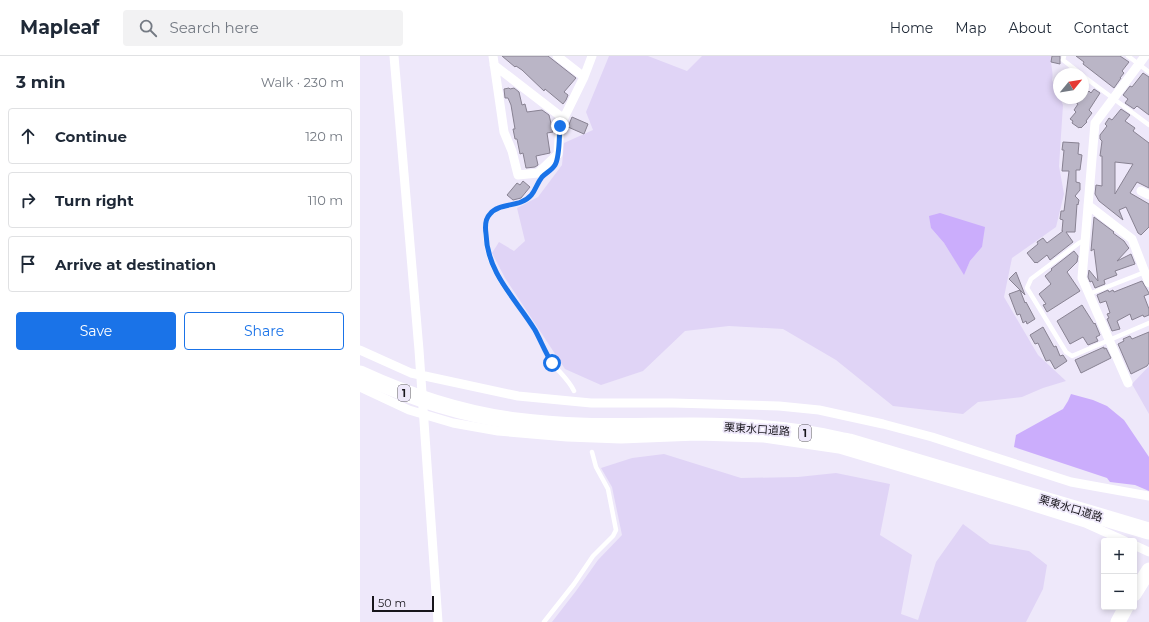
<!DOCTYPE html>
<meta charset="utf-8">
<style>
:root{--surface:#fff;--page:#f2f2f3;--text:#1f2937;--muted:#747a83;--line:#e0e1e3;--accent:#1a73e8}
body{margin:0;font-family:Montserrat,"Noto Sans JP",sans-serif;background:var(--page);color:var(--text)}
.controls{position:absolute;right:12px;bottom:12px;display:grid;overflow:hidden;border-radius:4px;box-shadow:0 2px 6px #0003}
.controls button{width:36px;height:36px;display:grid;place-items:center;padding:0;border:0;border-bottom:1px solid var(--line);background:var(--surface);color:var(--text);font:20px sans-serif}
.compass{position:absolute;left:693px;top:12px;width:36px;height:36px;border-radius:50%;background:var(--surface);box-shadow:0 2px 6px #0003;rotate:60deg}
.scale{position:absolute;left:12px;bottom:10px;width:62px;box-sizing:border-box;padding-left:4px;border:2px solid #17151b;border-top:0;font-size:11px;line-height:14px;white-space:nowrap;color:#17151b;-webkit-text-stroke:3px #eee8fa;paint-order:stroke}
.stop{position:absolute;width:12px;height:12px;margin:-9px;border:3px solid #1a73e8;border-radius:50%;background:#fff}
.stop.end{background:#1a73e8;border-color:#fff;box-shadow:0 1px 4px #0008}
.list{margin:0;padding:0;list-style:none}
h2{display:flex;justify-content:space-between;align-items:center;height:52px;margin:0;padding:0 16px;font-size:17px}
h2 small{font-size:13px;font-weight:400;color:var(--muted)}
.list li{display:grid;grid-template-columns:26px 1fr auto;gap:12px;align-items:center;box-sizing:border-box;height:56px;margin:0 8px 8px;padding:0 8px;border:1px solid var(--line);border-radius:4px}
.list b{display:block;font-size:15px;white-space:nowrap}
.list em{font-size:13px;font-style:normal;color:var(--muted)}
.actions{display:flex;gap:8px;padding:12px 16px}
.actions a{flex:1;padding:9px 0;border:1px solid var(--accent);border-radius:4px;text-align:center;font-size:14px;color:var(--accent)}
.actions .main{background:var(--accent);color:#fff}
.icon{flex:none;width:22px;height:22px;fill:none;stroke:currentColor;stroke-width:2;stroke-linecap:round;stroke-linejoin:round}
.map{position:relative;flex:none;width:789px;height:566px;overflow:hidden}
header{display:flex;align-items:center;gap:24px;box-sizing:border-box;height:56px;padding:0 20px;background:var(--surface);border-bottom:1px solid var(--line)}
header strong{font-size:19px}
nav{display:flex;gap:22px;margin-inline-start:auto;font-size:14px}
.search{width:280px;height:36px;background:var(--page);display:flex;align-items:center;gap:10px;box-sizing:border-box;padding:0 14px;border-radius:4px;color:var(--muted);font-size:15px}
main{display:flex}
aside{flex:1;background:var(--surface)}
.map>svg:first-child{display:block}
.green{fill:#e0d4f6;fill-rule:evenodd}
.water{fill:#cbadfc}
.building{fill:#bab5c6;stroke:#888292;fill-rule:evenodd}
.lines{fill:none;stroke-linecap:round;stroke-linejoin:round}
.lane{stroke:#fff;stroke-width:4.5}
.street{stroke:#fff;stroke-width:9}
.primary{stroke:#fff;stroke-width:15}
.highway{stroke:#fff;stroke-width:17}
.route{stroke:#1a73e8;stroke-width:5}
.labels{text-anchor:middle;stroke-width:3.5;stroke-linejoin:round;paint-order:stroke}
.shield{fill:#eee8fa;stroke:#58545e;stroke-width:1}
.shield-label{font-size:10px;font-weight:bold;fill:#17151b}
.street-label{font-size:11px;fill:#17151b;stroke:#eee8fa}
</style>
<header>
<strong>Mapleaf</strong>
<div class="search"><svg class="icon" aria-label="search" viewBox="0 0 24 24"><circle cx="10" cy="10" r="6"/><path d="M15 15l6 6"/></svg>Search here</div>
<nav><a>Home</a><a>Map</a><a>About</a><a>Contact</a></nav>
</header>
<main>
<aside>
<h2>3 min<small>Walk · 230 m</small></h2>
<ul class="list">
<li><svg class="icon" aria-label="ahead" viewBox="0 0 24 24"><path d="M12 20V5M6 11l6-6 6 6"/></svg><div><b>Continue</b></div><em>120 m</em></li>
<li><svg class="icon" aria-label="right" viewBox="0 0 24 24"><path d="M7 20v-9h11M14 6l5 5-5 5"/></svg><div><b>Turn right</b></div><em>110 m</em></li>
<li><svg class="icon" aria-label="arrive" viewBox="0 0 24 24"><path d="M6 21V4h12l-3 4 3 4H6"/></svg><div><b>Arrive at destination</b></div></li>
</ul>
<div class="actions"><a class="main">Save</a><a>Share</a></div>
</aside>
<div class="map">
<svg width="789" height="566" viewBox="0 0 789 566">
<rect width="100%" height="100%" fill="#eee8fa"/>
<path class="green" d="M249 0H288L327 15 342 0H691C690 8 694 17 692 24L703 49 699 110 704 138 696 171 652 202 644 241 678 299 706 325 683 332 662 341 618 346 603 358 533 350 476 304 423 273 369 270 325 275 283 315 241 329 205 313 145 222 132 197 139 186 154 195 165 185 157 152 178 141 202 109 204 87 233 74 226 56ZM571 172 622 191 610 205 604 218 584 187Z
M789 310V358L772 328Z
M304 398 381 422 438 421 476 417 530 428 520 479 552 499 541 558 558 564 576 506 603 468 630 488 669 495 687 509 683 533 666 566H192L216 535 238 504 262 479 252 431 241 412 272 402Z"/>
<path class="water" d="M580 157 625 171 622 191 610 205 604 219 584 187 571 172 569 160Z
M711 338 733 344 747 350 764 364 789 401V435L775 429 750 426 747 422 654 391 656 379 703 353 708 345Z"/>
<path class="building" d="M142 0H188L216 22 204 36 208 39 206 44 203 48 185 33 184 35 162 14 156 10 155 11Z
M692 0H700V8L691 6Z
M716 0H760L769 6 762 15 764 17 760 22H761L754 32 723 8 724 6Z
M783 17 789 21V59L777 50 774 53 765 47 768 43 763 39 770 30 772 31Z
M149 32 150 33 154 32 159 36 162 49 165 48 167 56 182 54 189 59 193 76 187 77 190 97 176 100 178 109 175 111 166 112 163 97 160 98 157 83H155L153 73H155L151 49 148 42H145L144 33Z
M723 33 728 36 729 35 731 37 734 33 740 37 729 54 732 57 726 65 727 66 721 72 720 71 719 72 712 67 713 65 710 63 716 56 714 54 718 48 710 42H723Z
M761 53 770 59 765 65 775 72 773 75 789 87V132L777 126 770 137 789 148V171L781 179 778 177 766 151 759 154 763 164 739 145 735 138 736 129 742 130V100H740L742 85 740 83V79L747 70 745 68 749 62 752 64ZM755 106 773 108 755 138Z
M212 61 228 68 224 78 208 71Z
M703 86 719 87 718 98 722 99 720 114H716V126L720 127V134L715 140 719 144 718 149 717 148 715 176H706L713 186 690 204 687 199 677 207 676 206 675 207 667 197 678 188 677 186 683 182 687 187 703 175H702L703 164 700 163 701 155H704L709 115H702L704 94H702Z
M163 125 170 131 161 142 153 144 147 139 157 127 160 129Z
M734 161 754 176 753 177 764 185 768 191 769 192 757 205 771 198 775 208 755 215 757 219 744 224 745 228 735 232 732 225 730 226 728 221 729 214 738 225 734 193 731 195Z
M714 195 718 200 717 206 707 216 720 235 687 256 683 249 686 248 679 238 691 228 685 220 692 214 691 213Z
M656 216 665 239 660 234 665 247 666 246 675 263 667 268 666 265 663 267 660 258 657 259 649 238 660 234 649 223Z
M782 225 789 237V238L784 240 789 253V259L784 261 783 259 772 264 770 258 757 265 760 273 752 275 747 263 749 262 747 258 750 257 746 245 740 247 737 239 748 234 749 236 753 234 754 236Z
M722 249 734 268 735 267 740 279 736 281 738 285 728 289 723 281 710 288 697 265Z
M683 271 694 291 696 290 700 300 703 299 707 305 695 313 690 304 686 305 678 287 675 288 670 279Z
M789 276V307L787 310 771 318 758 288 764 285 763 283 770 280 772 283Z
M744 291V293L746 292 751 302 721 317 715 304Z"/>
<g class="lines">
<path class="lane" d="M704 0 703 4 721 18
M768 0 789 16
M723 20 789 69
M197 101C195 113 188 113 181 122 174 131 176 138 163 145 155 149 145 149 137 153 135 155 131 156 130 158 121 170 127 196 132 208 141 231 161 252 174 272 181 283 184 296 192 307 200 317 209 324 214 335
M725 184 719 187 671 223 667 232 706 296 712 300 789 267
M729 238 785 216
M184 566 214 528 233 500 253 480 256 474 248 433 236 411 232 396"/>
<path class="street" d="M34 0 59 294 78 566
M133 0 144 76 152 95 158 119 178 117 198 98 200 70 224 21 232 0
M197 0 224 21
M134 9 204 63
M781 135 789 139
M728 149 772 183 789 227
M0 294 51 317 158 340 231 347H313L419 350 459 354 523 368 572 381 711 426 789 440
M768 327 722 222 735 67 785 0
M0 331 49 354 93 367 138 375 207 381 261 383 337 380 404 382 479 393 658 446 725 467 765 485
M774 489 789 496"/>
<path class="primary" d="M774 538 789 514
M758 566 766 551"/>
<path class="highway" d="M0 318C50 341 101 358 156 365 215 373 273 370 332 370 368 370 405 371 441 377 457 379 473 383 489 386L789 475"/>
</g>
<g class="lines">
<path class="route" d="M192 307C185 296 181 285 175 274 156 243 127 217 126 178 125 171 125 163 130 158 137 149 151 150 161 146 176 140 174 131 182 121 186 117 192 114 195 109 200 101 199 80 200 70"/>
</g>
<g class="labels">
<g class="shield">
<rect x="38" y="329" width="12" height="16" rx="3"/>
<rect x="439" y="369" width="12" height="16" rx="3"/>
</g>
<g class="shield-label">
<text x="44" y="341">1</text>
<text x="445" y="381">1</text>
</g>
<g class="street-label">
<text transform="translate(397 373) rotate(4)" y="4">栗東水口道路</text>
<text transform="translate(711 452) rotate(17)" y="4">栗東水口道路</text>
</g>
</g>
</svg>
<div class="controls">
<button>+</button>
<button>−</button>
</div>
<svg class="compass" viewBox="-18 -18 36 36"><path d="M0-13l5 13h-10z" fill="#e53935"/><path d="M0 13l5-13h-10z" fill="#747a83"/></svg>
<div class="scale">50 m</div>
<div class="stop" style="left:192px;top:307px"></div>
<div class="stop end" style="left:200px;top:70px"></div>
</div>
</main>
